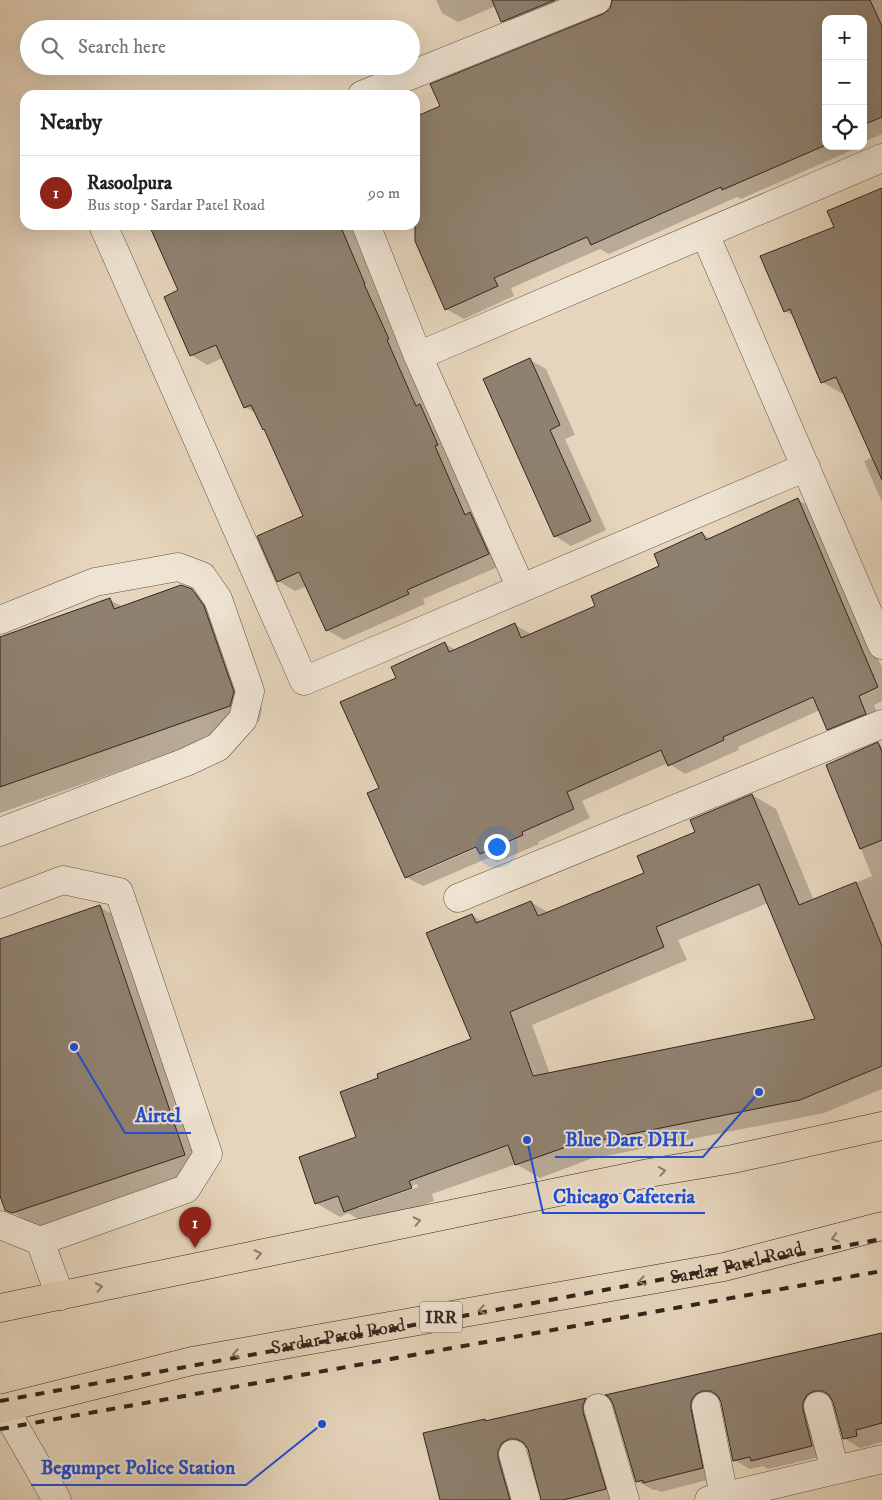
<!DOCTYPE html>
<meta charset="utf-8">
<style>
:root{--surface:#fff;--page:#f2f2f2;--text:#202124;--muted:#757577;--line:#e0e0e0;--accent:#8f2418}
body{margin:0;font-family:"IM FELL DW Pica",serif;background:var(--page);color:var(--text)}
.controls{position:absolute;right:15px;top:15px;display:grid;overflow:hidden;border-radius:10px;box-shadow:0 5px 20px #0002}
.controls button{width:45px;height:45px;display:grid;place-items:center;padding:0;border:0;border-bottom:1px solid var(--line);background:var(--surface);color:var(--text);font:25px sans-serif}
.you{position:absolute;left:496px;top:846px;width:18px;height:18px;margin:-12px;border:4px solid #fff;border-radius:50%;background:#1a73e8;box-shadow:0 0 0 8px #1a73e833}
.badge{display:grid;place-items:center;width:32px;height:32px;border-radius:50%;background:var(--accent);color:#fff;font-size:16px;font-weight:700}
.pin{position:absolute;translate:-50% -41px;filter:drop-shadow(0 1px 2px #0008)}
.pin::after{content:'';position:absolute;top:26px;width:18px;height:15px;background:inherit;clip-path:polygon(0 0,100% 0,50% 100%)}
.list{margin:0;padding:0;list-style:none}
h2{display:flex;justify-content:space-between;align-items:center;height:65px;margin:0;padding:0 20px;font-size:21px}
h2 small{font-size:16px;font-weight:400;color:var(--muted)}
.list li{display:grid;grid-template-columns:32px 1fr auto;gap:15px;align-items:center;box-sizing:border-box;height:75px;padding:0 20px;border-top:1px solid var(--line)}
.list b{display:block;font-size:19px;white-space:nowrap}
.list p{margin:0;font-size:16px;white-space:nowrap;color:var(--muted)}
.list em{font-size:16px;font-style:normal;color:var(--muted)}
.icon{flex:none;width:28px;height:28px;fill:none;stroke:currentColor;stroke-width:2;stroke-linecap:round;stroke-linejoin:round}
.map{position:relative;flex:none;width:882px;height:1500px;overflow:hidden}
.search{position:absolute;background:var(--surface);box-shadow:0 5px 20px #0002;left:20px;top:20px;width:400px;height:55px;display:flex;align-items:center;gap:12px;box-sizing:border-box;padding:0 18px;border-radius:28px;color:var(--muted);font-size:19px}
.panel{position:absolute;background:var(--surface);box-shadow:0 5px 20px #0002;left:20px;top:90px;width:400px;height:140px;border-radius:15px}
.map>svg:first-child{display:block}
.shadow{fill:#0003;fill-rule:evenodd}
.building{fill:#8f8170;stroke:#31251d;fill-rule:evenodd}
.lines{fill:none;stroke-linecap:round;stroke-linejoin:round}
.minor-casing{stroke:#5e5145;stroke-width:29}
.major-casing{stroke:#31251d;stroke-width:29}
.minor{stroke:#efe4d3;stroke-width:28}
.major{stroke:#e6d5bc;stroke-width:28}
.rail{stroke:#31251d;stroke-width:4;stroke-dasharray:9 9;stroke-linecap:butt}
.oneway{stroke:#8c7d6c}
.labels{text-anchor:middle;stroke-width:4;stroke-linejoin:round;paint-order:stroke}
.shield{fill:#efe4d3;stroke:#6a5e54;stroke-width:1}
.shield-label{font-size:18px;font-weight:bold;fill:#31251d}
.street-label{font-size:19px;fill:#31251d;stroke:#efe4d3}
.leader{fill:none;stroke:#1d4ed8;stroke-width:2}
.callout-dot{fill:#1d4ed8;stroke:#efe4d3;stroke-width:2}
.callout-label{font-size:20px;text-anchor:middle;font-weight:bold;fill:#1d4ed8;stroke:#efe4d3;stroke-width:4;stroke-linejoin:round;paint-order:stroke}
</style>
<div class="map">
<svg width="882" height="1500" viewBox="0 0 882 1500">
<rect width="100%" height="100%" fill="#e6d5bc"/>
<filter id="stains"><feTurbulence type="fractalNoise" baseFrequency=".004" numOctaves="4"/><feColorMatrix values="0 0 0 0 .2 0 0 0 0 .09 0 0 0 0 .02 0 0 0 .5 -.17"/></filter>
<radialGradient id="worn" r=".72"><stop offset=".6" stop-color="#630" stop-opacity="0"/><stop offset="1" stop-color="#630" stop-opacity=".3"/></radialGradient>
<path class="shadow" d="M436 0H573L518 30 502 21 496 6 458 22 442 13Z
M657 0H882V134L863 142V19H826V146H861L741 199 737 197 609 254 600 249 511 288 514 296 464 319 446 309 415 209V119Z
M882 190V502L864 461 873 457 844 392 841 393 822 382 795 317 785 311 835 228Z
M151 225H354L505 564 423 599 425 604 344 640 327 630 307 586 295 591 278 581 304 517 266 431 264 429 256 413 245 407 223 358 207 365 191 355 180 291Z
M530 360 546 369 575 435 565 439 606 530 571 546 555 536Z
M798 500 815 509 882 668V701L874 705 882 723 844 738 828 729 820 710 738 747 739 750 685 774 668 763 582 801 590 818 538 842 539 844 497 862 488 858 423 886 406 877 380 788 398 678 445 644 456 650 515 625 531 634 597 606 661 567 702 533 711 539ZM482 843 483 845 415 875V872Z
M191 590 221 607 233 624 262 709 259 722 0 813V639L110 600 123 607Z
M878 744 882 746V1089L824 1113 590 1159 540 1178 516 1164 432 1194 434 1201 368 1225 348 1213 340 1217 316 1203 357 1138 472 1040V915L483 922 531 902 549 913 645 874 697 832 752 795 776 809 814 901 872 876 827 766ZM768 903 817 1020 550 1074 532 1025 687 960 678 940ZM417 1184 418 1187 359 1208H352Z
M100 907 129 924 213 1171 42 1229 6 1209 0 1192V941Z
M882 1335V1442L860 1448 844 1438 833 1400 831 1399 824 1404 828 1455 768 1469 763 1466 750 1469 734 1460 721 1400 719 1399 712 1403 718 1477 661 1492 657 1490H653L637 1481 614 1403Z
M586 1399 602 1408 615 1500H542L528 1448H526L518 1452 524 1500H441L485 1420 488 1422Z"/>
<path class="building" d="M492 0H555L501 22Z
M612 0H870L882 26V117L863 125V19H826V145L722 190 721 187 591 245 587 237 494 278 498 286 445 310 415 241V117L440 106 430 84 603 14 610 9Z
M882 188V480L836 377 821 383 790 309 784 312 760 256 834 227 827 211Z
M149 225H340L365 284H364L389 339 387 340 416 406 420 404 438 445 435 446 465 515 470 512 489 554 407 590 409 594 326 631 299 572 277 582 257 536 303 516 264 429 263 430 251 405 244 408 216 345 190 356 164 297 178 290Z
M530 358 560 425 550 430 591 521 554 537 483 379Z
M798 498 878 687 859 696 866 714 827 730 813 697 723 737 724 740 668 766 661 750 567 792 574 809 522 832 523 835 480 854 476 847 405 878 367 793 379 788 340 702 396 678 391 667 445 642 449 652 515 623 521 638 595 606 591 596 659 566 654 554 702 532 706 540Z
M181 585 192 589 204 606 234 692 230 706 0 787V637L110 598 114 609Z
M878 742 882 752V840L860 849 826 765Z
M752 794 799 905 856 882 882 946V1066L800 1100 566 1147 515 1165 508 1145 409 1181 412 1188 344 1212 338 1196 315 1204 299 1157 356 1137 340 1092 378 1078 377 1074 471 1039 426 933 472 914 476 923 531 901 538 916 644 873 637 856 695 832 690 820ZM759 884 815 1019 533 1076 510 1012 664 947 656 927Z
M100 905 185 1155 12 1213 5 1210 0 1196V939Z
M882 1333V1423L856 1430 857 1436 843 1439 833 1402 829 1395 823 1391H814L807 1395 803 1402V1410L812 1446 751 1461 750 1457 733 1461 721 1402 718 1396 711 1391H702L696 1394 691 1401V1409L703 1468 643 1483V1480L636 1482 613 1404 609 1397 605 1395Z
M586 1398 583 1405V1412L606 1489 563 1500H541L528 1449 524 1443 517 1439H509L502 1443 498 1451V1458L510 1500H440L423 1433 485 1419V1421Z"/>
<g class="lines">
<defs>
<path id="minor" d="M362 95 597 0
M103 225 304 681 806 467
M366 225 418 356 521 588
M705 234 882 645
M418 356 882 158
M0 620 95 582 178 567 202 576 218 599 250 691 243 719 218 747 186 762 0 832
M458 898 882 724
M0 904 63 880 119 892 208 1154 186 1189 40 1241 0 1225
M40 1241 60 1296
M706 1406 724 1496
M818 1406 835 1470
M4 1408 57 1500
M598 1408 625 1500
M513 1454 526 1500
M709 1500 882 1459"/>
<g id="major">
<path d="M0 1308 649 1173 733 1159 882 1126"/>
<path id="s1" d="M0 1409 192 1361 724 1267 882 1226"/>
</g>
</defs>
<use href="#minor" class="minor-casing"/>
<use href="#major" class="major-casing"/>
<use href="#minor" class="minor"/>
<use href="#major" class="major"/>
<path class="rail" d="M0 1401 882 1239
M0 1429 882 1271"/>
</g>
<defs><path id="oneway-chevron" d="M-2-3.5L2.5 0L-2 3.5" fill="none" stroke-width="1.6" stroke-linecap="round" stroke-linejoin="round" transform="scale(1.25)"/></defs>
<g class="oneway">
<use href="#oneway-chevron" transform="translate(662 1171) rotate(-10)"/>
<use href="#oneway-chevron" transform="translate(417 1221) rotate(-12)"/>
<use href="#oneway-chevron" transform="translate(835 1238) rotate(165)"/>
<use href="#oneway-chevron" transform="translate(258 1254) rotate(-12)"/>
<use href="#oneway-chevron" transform="translate(642 1281) rotate(170)"/>
<use href="#oneway-chevron" transform="translate(99 1287) rotate(-12)"/>
<use href="#oneway-chevron" transform="translate(482 1310) rotate(170)"/>
<use href="#oneway-chevron" transform="translate(236 1354) rotate(170)"/>
</g>
<g class="labels">
<rect class="shield" x="420" y="1301.5" width="42" height="31" rx="4"/>
<g class="shield-label">
<text x="441" y="1323">IRR</text>
</g>
<g class="street-label">
<text dy="7" stroke="none"><textPath href="#s1" startOffset="751">Sardar Patel Road</textPath></text>
<text dy="7" stroke="none"><textPath href="#s1" startOffset="346">Sardar Patel Road</textPath></text>
</g>
</g>
<path class="leader" d="M74 1047L125 1133H191M759 1092L703 1157H555M527 1140L543 1213H705M322 1424L246 1485H31"/>
<g class="callout-dot">
<circle cx="74" cy="1047" r="5"/>
<circle cx="759" cy="1092" r="5"/>
<circle cx="527" cy="1140" r="5"/>
<circle cx="322" cy="1424" r="5"/>
</g>
<g class="callout-label">
<text x="158" y="1122">Airtel</text>
<text x="629" y="1146">Blue Dart DHL</text>
<text x="624" y="1203">Chicago Cafeteria</text>
<text x="138" y="1474">Begumpet Police Station</text>
</g>
<rect width="100%" height="100%" filter="url(#stains)"/>
<rect width="100%" height="100%" fill="url(#worn)"/>
</svg>
<div class="controls">
<button>+</button>
<button>−</button>
<button><svg class="icon" aria-label="locate" viewBox="0 0 24 24"><circle cx="12" cy="12" r="6"/><path d="M12 2v4M12 18v4M2 12h4M18 12h4"/></svg></button>
</div>
<div class="you"></div>
<div class="pin badge" style="left:195px;top:1248px">1</div>
<div class="search"><svg class="icon" aria-label="search" viewBox="0 0 24 24"><circle cx="10" cy="10" r="6"/><path d="M15 15l6 6"/></svg>Search here</div>
<section class="panel">
<h2>Nearby<small></small></h2>
<ul class="list">
<li><span class="badge">1</span><div><b>Rasoolpura</b><p>Bus stop · Sardar Patel Road</p></div><em>90 m</em></li>
</ul>
</section>
</div>
